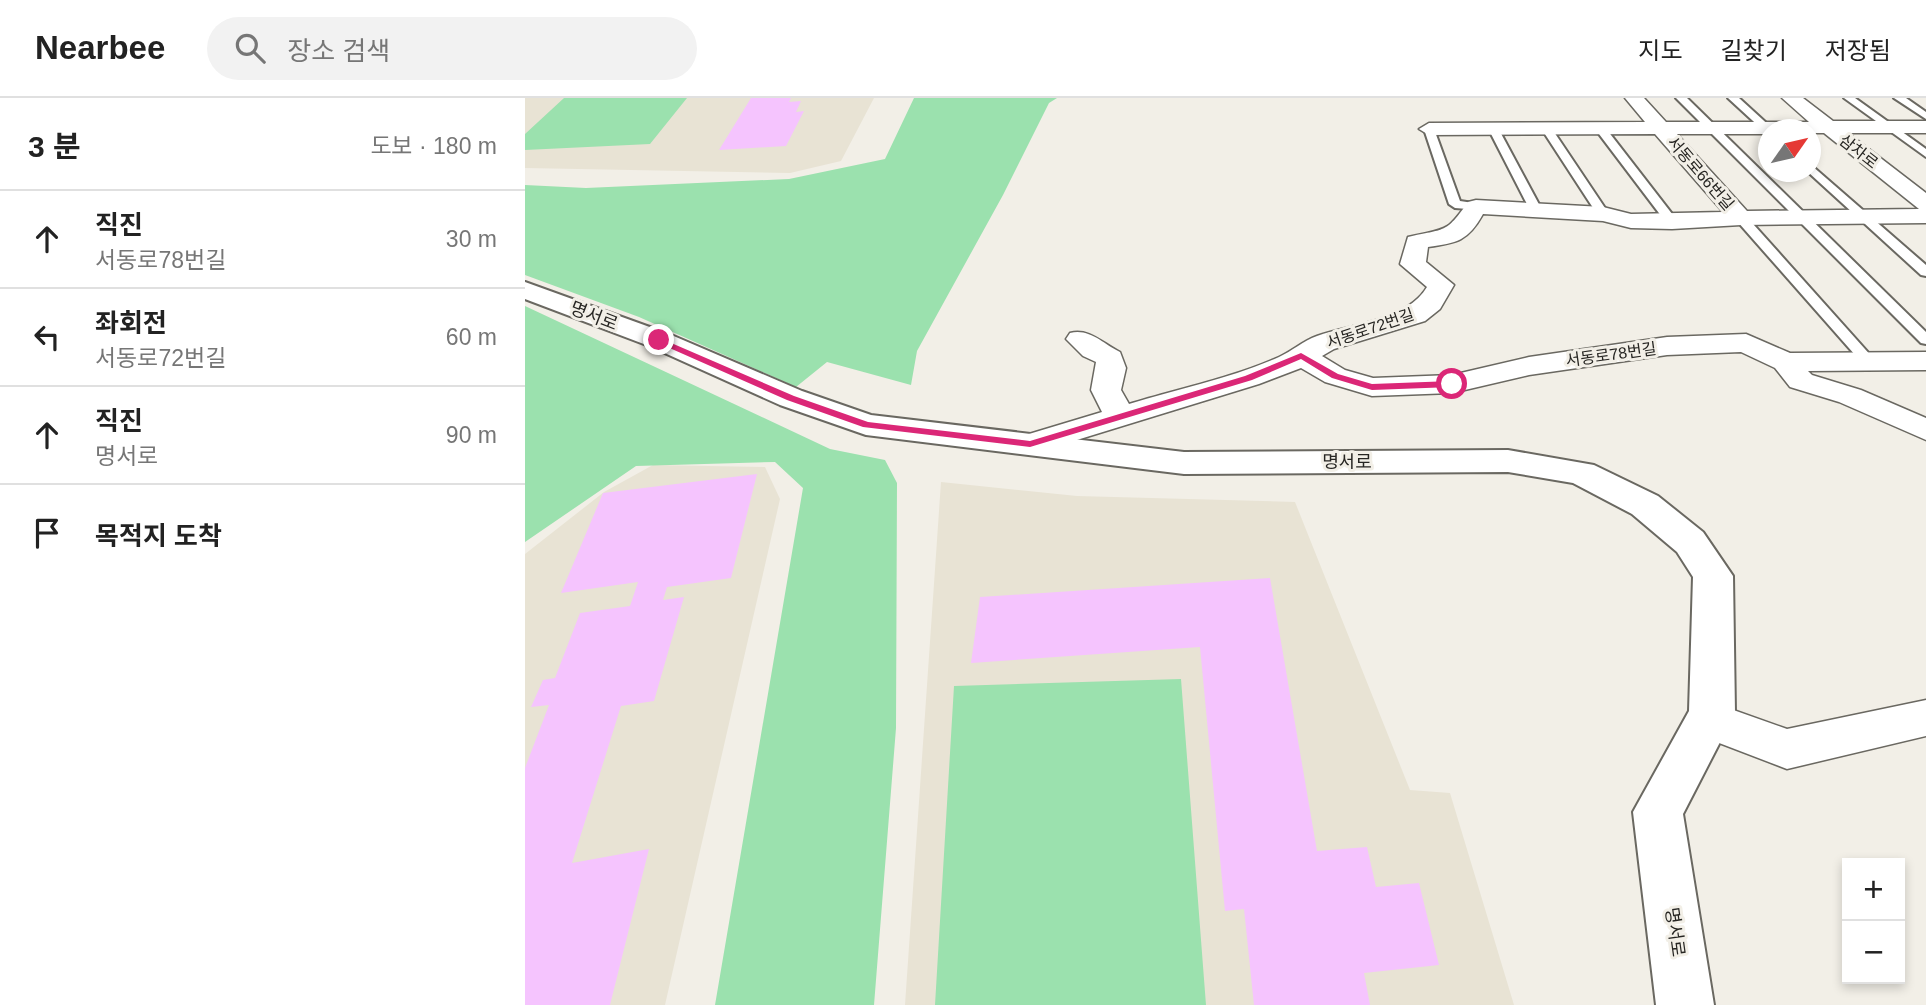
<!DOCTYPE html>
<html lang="ko">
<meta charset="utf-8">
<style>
:root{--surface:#fff;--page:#f2f2f2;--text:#222;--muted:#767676;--line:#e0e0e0}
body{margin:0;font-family:Arial,"Noto Sans KR",sans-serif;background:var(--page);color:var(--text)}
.controls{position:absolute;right:21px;bottom:21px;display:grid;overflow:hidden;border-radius:0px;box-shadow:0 4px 10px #0003}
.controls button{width:63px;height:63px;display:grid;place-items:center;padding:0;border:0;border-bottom:2px solid var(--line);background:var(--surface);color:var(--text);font:35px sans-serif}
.compass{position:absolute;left:1233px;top:21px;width:63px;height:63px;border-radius:50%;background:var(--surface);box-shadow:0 4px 10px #0003;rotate:56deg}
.stop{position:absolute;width:21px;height:21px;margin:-16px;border:5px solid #db2777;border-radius:50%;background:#fff}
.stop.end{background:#db2777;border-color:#fff;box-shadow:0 2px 7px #0008}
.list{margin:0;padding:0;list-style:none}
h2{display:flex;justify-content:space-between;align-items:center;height:91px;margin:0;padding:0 28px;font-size:30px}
h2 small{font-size:23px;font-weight:400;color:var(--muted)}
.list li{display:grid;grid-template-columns:46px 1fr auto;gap:21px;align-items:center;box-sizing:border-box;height:98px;padding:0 28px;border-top:2px solid var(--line)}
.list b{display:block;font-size:26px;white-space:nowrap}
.list p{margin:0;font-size:23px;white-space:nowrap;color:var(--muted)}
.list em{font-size:23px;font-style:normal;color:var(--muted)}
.icon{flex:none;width:38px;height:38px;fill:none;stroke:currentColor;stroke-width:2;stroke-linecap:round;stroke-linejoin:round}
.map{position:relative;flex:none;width:1401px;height:907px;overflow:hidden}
header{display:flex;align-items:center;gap:42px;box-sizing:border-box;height:98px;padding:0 35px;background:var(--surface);border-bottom:2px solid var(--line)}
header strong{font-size:33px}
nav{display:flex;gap:38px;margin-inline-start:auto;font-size:24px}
.search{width:490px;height:63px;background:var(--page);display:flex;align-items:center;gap:18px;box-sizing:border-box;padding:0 24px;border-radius:38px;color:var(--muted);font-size:26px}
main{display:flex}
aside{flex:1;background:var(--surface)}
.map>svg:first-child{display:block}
.built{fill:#e8e3d4}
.green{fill:#9be1ae}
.building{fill:#f5c4fe}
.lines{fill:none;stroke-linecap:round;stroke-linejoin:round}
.service-casing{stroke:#6a6861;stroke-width:4}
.minor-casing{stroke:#6a6861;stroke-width:3}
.tertiary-casing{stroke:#6a6861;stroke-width:4}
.service{fill:#fff;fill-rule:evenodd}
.minor{fill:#fff;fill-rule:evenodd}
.tertiary{fill:#fff;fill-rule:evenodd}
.route{fill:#db2777}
.labels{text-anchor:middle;stroke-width:6;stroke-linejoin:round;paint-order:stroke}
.far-street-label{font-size:16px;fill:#262522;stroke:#f2efe7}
.street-label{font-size:18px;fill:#262522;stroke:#f2efe7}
</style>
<header>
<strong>Nearbee</strong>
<div class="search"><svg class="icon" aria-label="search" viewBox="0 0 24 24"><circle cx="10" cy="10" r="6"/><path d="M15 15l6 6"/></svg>장소 검색</div>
<nav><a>지도</a><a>길찾기</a><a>저장됨</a></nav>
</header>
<main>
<aside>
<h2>3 분<small>도보 · 180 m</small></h2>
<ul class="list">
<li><svg class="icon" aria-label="ahead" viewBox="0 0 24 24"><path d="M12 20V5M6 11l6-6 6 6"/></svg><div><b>직진</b><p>서동로78번길</p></div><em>30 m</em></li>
<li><svg class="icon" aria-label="left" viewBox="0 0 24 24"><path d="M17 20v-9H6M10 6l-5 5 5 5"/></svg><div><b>좌회전</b><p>서동로72번길</p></div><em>60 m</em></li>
<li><svg class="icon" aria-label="ahead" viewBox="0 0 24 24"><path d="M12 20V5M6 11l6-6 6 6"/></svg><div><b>직진</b><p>명서로</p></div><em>90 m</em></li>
<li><svg class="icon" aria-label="arrive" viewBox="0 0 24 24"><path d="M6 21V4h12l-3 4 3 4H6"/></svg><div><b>목적지 도착</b></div></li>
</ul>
</aside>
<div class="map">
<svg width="1401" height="907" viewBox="0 0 1401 907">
<rect width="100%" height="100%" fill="#f2efe7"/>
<path class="built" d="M0 0H349L316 63 265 75 0 70Z
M128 367 240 369 255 401 140 907H0V456L79 394Z
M416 384 552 398 770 404 885 692 925 695 989 907H380Z"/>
<path class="green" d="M39 0H162L125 46 0 52V36Z
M389 0H532L524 5 478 97 392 253 386 287 302 264 271 289 114 219 0 177V87L61 90 264 81 360 61Z
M0 208 305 351 360 362 372 385 371 630 349 907H190L278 390 250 364 111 368 0 444Z
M656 581 681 907H410L429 588Z"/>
<path class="building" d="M226 0H266L264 4 276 3 271 14 279 13 261 48 194 52Z
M232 376 206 480 142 489 138 502 159 499 129 603 96 608 47 765 124 751 85 907H0V670L24 607 6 609 18 582 30 580 55 515 105 508 113 484 36 495 78 395Z
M745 480 792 753 842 749 851 789 894 785 914 867 839 875 845 907H729L719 811 700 813 675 549 446 565 455 499Z"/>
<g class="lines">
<defs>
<path id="service" d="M1151 0H1162L1401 234V246L1396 245Z
M1203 0H1214L1249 32 1240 34Z
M1319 0H1330L1401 51V59Z
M1369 0H1381L1401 14V21Z
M904 28 909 31 935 103 955 106V112L930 110 924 106 899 31Z
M964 28 973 30 1017 112 1015 115 1005 112 963 30Z
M1017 28H1025L1084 116 1082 119H1074L1016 30Z
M1071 28H1079L1151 121V127H1143L1071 32Z
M1286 67 1401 167V178L1396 177 1283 74Z
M1216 116 1220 117 1348 260 1351 263 1348 266H1338L1212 123V117Z"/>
<path id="minor" d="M1100 0H1119L1141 24H1284L1257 0H1278L1308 23H1401V35H1323L1401 95V125L1216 127 1147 131 1106 130 1078 123 958 116C943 143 932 145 903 149L901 164 929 187 915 211 900 223 809 251 797 258 820 272 848 280 927 277 1004 259 1142 239 1221 236 1265 255 1401 254V272L1283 273 1287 277 1336 292 1401 320V342L1314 304 1265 289 1250 270 1216 254 1142 257 1004 277 927 295 847 298 800 284 776 270 734 286 516 353 505 356 494 353 489 346 494 339 577 314 566 292 571 264 558 258 541 241 545 235C565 230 578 246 595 254L601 270 596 292 604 306C653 291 707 280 754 259 767 253 778 243 792 238 826 226 883 222 902 189L875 166 883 139C920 130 920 137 943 104L951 102 1078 109 1106 116 1198 114 1130 36 904 37 894 31 904 25 1120 24ZM1244 32H1286V35H1299L1394 111 1222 113 1152 36H1244Z
M1401 602V638L1262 671 1168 635 1161 622 1168 609 1183 603 1262 631Z"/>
<path id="tertiary" d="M0 184 144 236 277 293 346 317 659 354 983 352 1069 367 1133 398 1178 434 1208 478 1210 615 1158 716 1189 907H1131L1108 714 1164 613 1168 479 1152 454 1107 416 1048 385 983 374 659 376 341 337 255 307 124 248 0 201Z"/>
</defs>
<use href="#service" class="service-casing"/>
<use href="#minor" class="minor-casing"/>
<use href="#tertiary" class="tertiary-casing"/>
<use href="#service" class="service"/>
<use href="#minor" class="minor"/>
<use href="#tertiary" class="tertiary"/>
</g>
<path class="route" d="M131 241H137L269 298 343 324 505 343 720 278 776 255 813 276 847 286 927 283 931 286 927 289 847 292 807 280 776 261 727 282 505 349 338 329 262 302 131 244Z"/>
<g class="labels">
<g class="far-street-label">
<text transform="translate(1334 53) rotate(38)" y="6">삼차로</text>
<text transform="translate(1176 75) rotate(49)" y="6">서동로66번길</text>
<text transform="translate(845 230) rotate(-19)" y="6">서동로72번길</text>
<text transform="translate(1086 256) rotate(-8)" y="6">서동로78번길</text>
</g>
<g class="street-label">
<text transform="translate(69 218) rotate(21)" y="6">명서로</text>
<text x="822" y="370">명서로</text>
<text transform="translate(1150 834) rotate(82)" y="6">명서로</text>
</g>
</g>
</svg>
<div class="controls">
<button>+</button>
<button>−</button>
</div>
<svg class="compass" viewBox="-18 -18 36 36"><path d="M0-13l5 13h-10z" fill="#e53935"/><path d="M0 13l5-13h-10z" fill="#767676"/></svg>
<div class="stop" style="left:927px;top:286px"></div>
<div class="stop end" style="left:134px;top:242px"></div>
</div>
</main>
